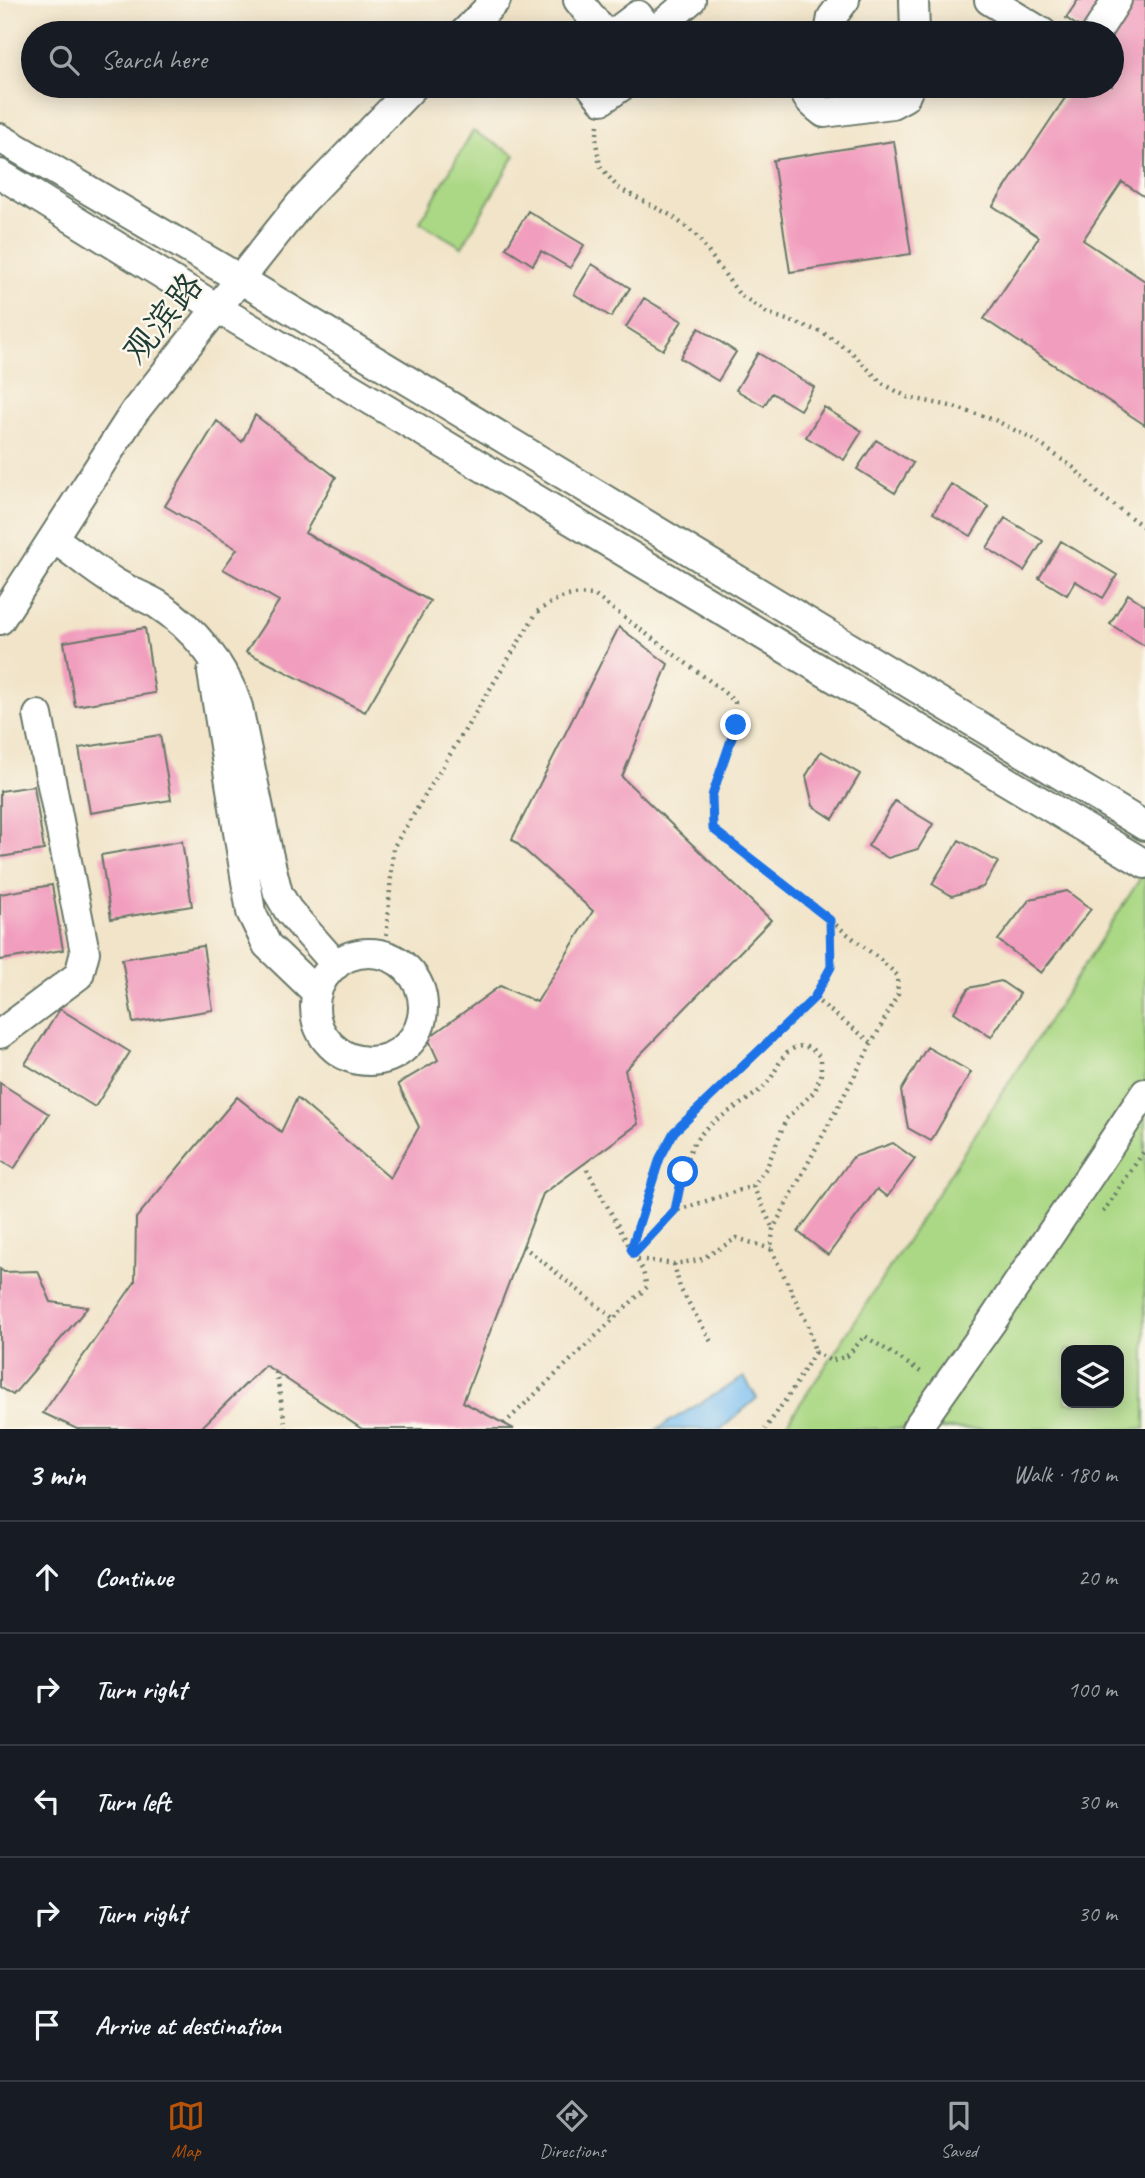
<!DOCTYPE html>
<meta charset="utf-8">
<style>
:root{--surface:#171b24;--page:#20242c;--text:#f1f3f6;--muted:#9ea1a6;--line:#363941;--accent:#b45309}
body{margin:0;font-family:Caveat,"LXGW WenKai TC",sans-serif;background:var(--page);color:var(--text)}
.controls{position:absolute;right:21px;bottom:21px;display:grid;overflow:hidden;border-radius:14px;box-shadow:0 4px 18px #0003}
.controls button{width:63px;height:63px;display:grid;place-items:center;padding:0;border:0;border-bottom:2px solid var(--line);background:var(--surface);color:var(--text);font:35px sans-serif}
.stop{position:absolute;width:21px;height:21px;margin:-16px;border:5px solid #1a73e8;border-radius:50%;background:#fff}
.stop.end{background:#1a73e8;border-color:#fff;box-shadow:0 2px 7px #0008}
.list{margin:0;padding:0;list-style:none}
h2{display:flex;justify-content:space-between;align-items:center;height:91px;margin:0;padding:0 28px;font-size:30px}
h2 small{font-size:23px;font-weight:400;color:var(--muted)}
.list li{display:grid;grid-template-columns:46px 1fr auto;gap:21px;align-items:center;box-sizing:border-box;height:112px;padding:0 28px;border-top:2px solid var(--line)}
.list b{display:block;font-size:26px;white-space:nowrap}
.list em{font-size:23px;font-style:normal;color:var(--muted)}
.icon{flex:none;width:38px;height:38px;fill:none;stroke:currentColor;stroke-width:2;stroke-linecap:round;stroke-linejoin:round}
.map{position:relative;flex:none;width:1145px;height:1429px;overflow:hidden}
.search{position:absolute;background:var(--surface);box-shadow:0 4px 18px #0003;left:21px;right:21px;top:21px;height:77px;display:flex;align-items:center;gap:18px;box-sizing:border-box;padding:0 24px;border-radius:38px;color:var(--muted);font-size:26px}
.sheet{height:651px;background:var(--surface)}
nav{display:flex;justify-content:space-around;align-items:center;box-sizing:border-box;height:98px;border-top:2px solid var(--line);background:var(--surface);font-size:19px;color:var(--muted)}
nav a{display:grid;justify-items:center;gap:4px}
nav .on{color:var(--accent)}
.map>svg:first-child{display:block}
.green{fill:#abd885;stroke:#658a5c;stroke-width:2;fill-rule:evenodd}
.water{fill:#7bbff1;stroke:#4d7e92;stroke-width:2}
.building{fill:#f19ebe}
.lines{fill:none;stroke-linecap:round;stroke-linejoin:round}
.minor-casing{stroke:#687768;stroke-width:32}
.path{stroke:#687768;stroke-width:4.5;stroke-dasharray:2 5;stroke-linecap:butt}
.minor{stroke:#fff;stroke-width:28}
.route{stroke:#1a73e8;stroke-width:9}
.labels{text-anchor:middle;stroke-width:5;stroke-linejoin:round;paint-order:stroke}
.street-label{font-size:35px;fill:#1f3d34;stroke:#fbf7ec}
</style>
<div class="map">
<svg width="1145" height="1429" viewBox="0 0 1145 1429">
<rect width="100%" height="100%" fill="#fbf7ec"/>
<filter id="ink" filterUnits="userSpaceOnUse"><feTurbulence type="fractalNoise" baseFrequency=".0143" numOctaves="2"/><feDisplacementMap in="SourceGraphic" scale="14" xChannelSelector="R" yChannelSelector="G"/><feConvolveMatrix kernelMatrix="1 2 1 2 8 2 1 2 1" color-interpolation-filters="sRGB"/></filter>
<filter id="wash" filterUnits="userSpaceOnUse"><feTurbulence type="fractalNoise" baseFrequency=".00686" numOctaves="4" result="noise"/><feDisplacementMap in="SourceGraphic" scale="28" xChannelSelector="R" yChannelSelector="G"/><feGaussianBlur stdDeviation="1.57" result="paint"/><feColorMatrix in="noise" values="0 0 0 0 0 0 0 0 0 0 0 0 0 0 0 0 0 1.4 0 .05"/><feComposite in="paint" operator="in"/></filter>
<g filter="url(#wash)">
<rect width="100%" height="100%" fill="#f1e4c9"/>
<path class="green" d="M473 131 515 155 462 247 420 222Z
M1145 871V1429H783L835 1352ZM1066 1350H1119V1403H1066Z"/>
<path class="water" d="M744 1377 757 1398 721 1429H657Z"/>
<g id="blocks">
<path class="building" d="M1078 0H1145V197L1122 182 1083 240 1145 281V425L984 319 1039 237 993 206 1073 86H1112V33H1088L1066 18Z
M894 141 911 254 790 272 773 160Z
M528 211 584 245 570 268 541 251 533 265 506 248Z
M592 264 630 288 611 317 574 294Z
M644 298 682 321 663 350 626 327Z
M699 328 736 352 718 381 680 358Z
M758 353 814 387 800 410 772 393 764 406 736 390Z
M824 407 862 431 844 460 806 437Z
M255 415 336 477 305 533 430 601 365 712 246 652 279 601 223 569 237 549 165 506 217 421 242 442Z
M876 440 913 463 895 493 857 469Z
M951 484 989 507 971 536 933 513Z
M1005 518 1043 541 1024 571 987 548Z
M1061 541 1117 575 1103 598 1075 581 1067 595 1039 578Z
M1128 594 1145 605V646L1110 624Z
M619 627 668 664 622 777 771 920 625 1070 638 1124 543 1194 463 1402 514 1429H362L265 1365 200 1429H77L43 1413 135 1282 136 1218 237 1097 281 1132 297 1098 390 1178 419 1127 398 1084 438 1060 428 1038 500 986 537 1002 593 911 512 839Z
M145 628 155 693 75 706 64 642Z
M160 735 171 800 90 813 79 748Z
M821 751 860 774 833 819 813 806 806 776Z
M34 786 44 850 0 857V791Z
M895 801 933 824 918 849 888 858 868 846Z
M959 840 998 862 983 887 952 896 932 884Z
M182 841 192 906 111 919 101 855Z
M52 885 63 950 0 960V894Z
M1067 891 1091 909 1041 973 998 940 1030 899Z
M203 946 213 1010 133 1023 122 959Z
M1001 981 1020 994 991 1037 954 1012 969 988Z
M60 1009 130 1052 95 1107 25 1064Z
M927 1047 971 1072 931 1141 908 1128 901 1091Z
M0 1083 49 1114 14 1169 0 1160Z
M893 1143 915 1159 887 1197 877 1189 828 1255 798 1232 853 1157Z
M0 1269 4 1272 38 1271 51 1302 88 1307 13 1395 0 1387Z"/>
</g>
</g>
<g filter="url(#ink)">
<use href="#blocks" fill-opacity="0" stroke="#687768" stroke-width="2"/>
<g class="lines">
<defs>
<path id="minor" d="M578 0 604 33
M914 0 915 33
M989 0 1043 33
M464 33 496 0
M614 33 638 15 652 33
M652 33 691 0
M829 33 832 17 845 0
M1096 33 1117 0
M591 86 602 100 622 86
M803 86C804 98 815 106 824 113L892 104 905 97 910 86
M0 138 240 279 1145 826
M0 174 217 308 1145 864
M53 538C75 553 96 572 119 585 131 592 145 597 157 604 193 627 225 666 238 707L269 857 278 893 288 910 336 965
M0 620 135 411 300 204 414 86
M212 672 251 912 267 945 317 993
M315 1007a54 54 0 1 1 108 0a54 54 0 1 1-108 0Z
M0 1034 79 975 85 952 38 715
M916 1429 991 1323 1145 1093"/>
</defs>
<use href="#minor" class="minor-casing"/>
<path class="path" d="M598 125 596 142 600 166 618 188 672 216 696 235 739 294 767 313 822 332 850 351 882 383 907 397 950 406 993 419 1034 440 1074 468 1100 495 1145 528
M385 956 393 848 537 612C558 597 568 593 594 595L718 687 735 702 736 725 712 795 713 829 882 961 897 975 898 994 773 1229 771 1249 808 1325 815 1352 789 1395 765 1429
M814 998 872 1043
M753 1186 773 1229
M1103 1212 1145 1150
M523 1246 614 1319
M631 1249 660 1158 674 1132 814 998 831 967 830 920
M634 1254 675 1211 753 1186 767 1167 786 1119 815 1091 821 1074V1058C814 1050 806 1043 794 1048 780 1055 777 1071 768 1082 748 1105 715 1114 697 1139 683 1159 680 1187 675 1211
M638 1259 674 1264 700 1260 737 1238 771 1249
M674 1264 680 1288 712 1343
M815 1352 831 1361 847 1356 865 1336 924 1374
M276 1372 286 1429
M504 1424 647 1287 643 1271 584 1164"/>
<use href="#minor" class="minor"/>
</g>
</g>
<g class="lines" filter="url(#ink)">
<path class="route" d="M683 1172 675 1210 634 1254 631 1249 660 1158 674 1132 814 998 831 967 830 920 713 829 712 796 736 725"/>
</g>
<g class="labels">
<g class="street-label">
<text transform="translate(162 318) rotate(-51)" y="12">观滨路</text>
</g>
</g>
</svg>
<div class="controls">
<button><svg class="icon" aria-label="layers" viewBox="0 0 24 24"><path d="M12 4l9 5-9 5-9-5zM3 14l9 5 9-5"/></svg></button>
</div>
<div class="stop" style="left:683px;top:1172px"></div>
<div class="stop end" style="left:736px;top:725px"></div>
<div class="search"><svg class="icon" aria-label="search" viewBox="0 0 24 24"><circle cx="10" cy="10" r="6"/><path d="M15 15l6 6"/></svg>Search here</div>
</div>
<section class="sheet">
<h2>3 min<small>Walk · 180 m</small></h2>
<ul class="list">
<li><svg class="icon" aria-label="ahead" viewBox="0 0 24 24"><path d="M12 20V5M6 11l6-6 6 6"/></svg><div><b>Continue</b></div><em>20 m</em></li>
<li><svg class="icon" aria-label="right" viewBox="0 0 24 24"><path d="M7 20v-9h11M14 6l5 5-5 5"/></svg><div><b>Turn right</b></div><em>100 m</em></li>
<li><svg class="icon" aria-label="left" viewBox="0 0 24 24"><path d="M17 20v-9H6M10 6l-5 5 5 5"/></svg><div><b>Turn left</b></div><em>30 m</em></li>
<li><svg class="icon" aria-label="right" viewBox="0 0 24 24"><path d="M7 20v-9h11M14 6l5 5-5 5"/></svg><div><b>Turn right</b></div><em>30 m</em></li>
<li><svg class="icon" aria-label="arrive" viewBox="0 0 24 24"><path d="M6 21V4h12l-3 4 3 4H6"/></svg><div><b>Arrive at destination</b></div></li>
</ul>
</section>
<nav>
<a class="on"><svg class="icon" aria-label="map" viewBox="0 0 24 24"><path d="M3 6l6-2 6 2 6-2v14l-6 2-6-2-6 2zM9 4v14M15 6v14"/></svg>Map</a>
<a><svg class="icon" aria-label="directions" viewBox="0 0 24 24"><path d="M12 3l9 9-9 9-9-9zM9 14v-3h6M13 9l2 2-2 2"/></svg>Directions</a>
<a><svg class="icon" aria-label="saved" viewBox="0 0 24 24"><path d="M7 4h10v16l-5-4-5 4z"/></svg>Saved</a>
</nav>
